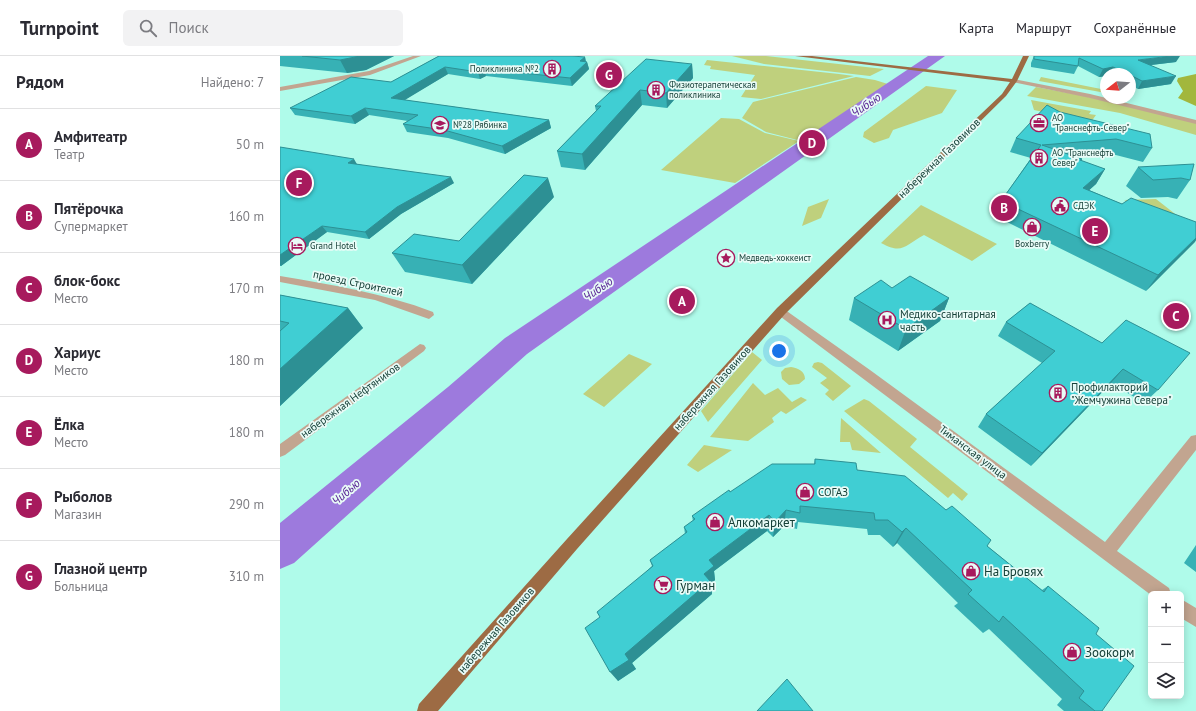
<!DOCTYPE html>
<html lang="ru">
<meta charset="utf-8">
<style>
:root{--surface:#fff;--page:#f2f2f3;--text:#2b2b33;--muted:#7c7c81;--line:#e1e1e2;--accent:#a71a5d}
body{margin:0;font-family:"PT Sans",sans-serif;background:var(--page);color:var(--text)}
.controls{position:absolute;right:12px;bottom:12px;display:grid;overflow:hidden;border-radius:6px;box-shadow:0 2px 10px #0003}
.controls button{width:36px;height:36px;display:grid;place-items:center;padding:0;border:0;border-bottom:1px solid var(--line);background:var(--surface);color:var(--text);font:20px sans-serif}
.compass{position:absolute;left:820px;top:12px;width:36px;height:36px;border-radius:50%;background:var(--surface);box-shadow:0 2px 10px #0003;rotate:253deg}
.you{position:absolute;left:499px;top:295px;width:14px;height:14px;margin:-10px;border:3px solid #fff;border-radius:50%;background:#1a73e8;box-shadow:0 0 0 6px #1a73e833}
.badge{display:grid;place-items:center;width:26px;height:26px;border-radius:50%;background:var(--accent);color:#fff;font-size:13px;font-weight:700}
.pin{position:absolute;translate:-50% -50%;border:2px solid #fff;box-shadow:0 1px 4px #0006}
.list{margin:0;padding:0;list-style:none}
h2{display:flex;justify-content:space-between;align-items:center;height:52px;margin:0;padding:0 16px;font-size:17px}
h2 small{font-size:13px;font-weight:400;color:var(--muted)}
.list li{display:grid;grid-template-columns:26px 1fr auto;gap:12px;align-items:center;box-sizing:border-box;height:72px;padding:0 16px;border-top:1px solid var(--line)}
.list b{display:block;font-size:15px;white-space:nowrap}
.list p{margin:0;font-size:13px;white-space:nowrap;color:var(--muted)}
.list em{font-size:13px;font-style:normal;color:var(--muted)}
.icon{flex:none;width:22px;height:22px;fill:none;stroke:currentColor;stroke-width:2;stroke-linecap:round;stroke-linejoin:round}
.map{position:relative;flex:none;width:916px;height:655px;overflow:hidden}
header{display:flex;align-items:center;gap:24px;box-sizing:border-box;height:56px;padding:0 20px;background:var(--surface);border-bottom:1px solid var(--line)}
header strong{font-size:19px}
nav{display:flex;gap:22px;margin-inline-start:auto;font-size:14px}
.search{width:280px;height:36px;background:var(--page);display:flex;align-items:center;gap:10px;box-sizing:border-box;padding:0 14px;border-radius:6px;color:var(--muted);font-size:15px}
main{display:flex}
aside{flex:1;background:var(--surface)}
.map>svg:first-child{display:block}
.green{fill:#bfd07d}
.forest{fill:#a2b73d}
.lines{fill:none;stroke-linecap:round;stroke-linejoin:round}
.river{fill:#9d7add;fill-rule:evenodd}
.minor{fill:#c2a590;fill-rule:evenodd}
.major{fill:#9d6b44;fill-rule:evenodd}
.wall{fill:#37b1b5}
.shaded-wall{fill:#2d9094}
.building{fill:#40ced3;stroke:#2d9094}
.labels{text-anchor:middle;stroke-width:3.5;stroke-linejoin:round;paint-order:stroke}
.far-poi-label{font-size:9px;fill:#164038;stroke:#e9fbf7;text-anchor:start}
.street-label{font-size:11px;fill:#164038;stroke:#e9fbf7}
.poi-label{font-size:11px;fill:#164038;stroke:#e9fbf7;text-anchor:start}
.water-label{font-size:12px;font-style:italic;fill:#531c91;stroke:#e9fbf7}
.near-poi-label{font-size:13px;fill:#164038;stroke:#e9fbf7;text-anchor:start}
</style>
<header>
<strong>Turnpoint</strong>
<div class="search"><svg class="icon" aria-label="search" viewBox="0 0 24 24"><circle cx="10" cy="10" r="6"/><path d="M15 15l6 6"/></svg>Поиск</div>
<nav><a>Карта</a><a>Маршрут</a><a>Сохранённые</a></nav>
</header>
<main>
<aside>
<h2>Рядом<small>Найдено: 7</small></h2>
<ul class="list">
<li><span class="badge">A</span><div><b>Амфитеатр</b><p>Театр</p></div><em>50 m</em></li>
<li><span class="badge">B</span><div><b>Пятёрочка</b><p>Супермаркет</p></div><em>160 m</em></li>
<li><span class="badge">C</span><div><b>блок-бокс</b><p>Место</p></div><em>170 m</em></li>
<li><span class="badge">D</span><div><b>Хариус</b><p>Место</p></div><em>180 m</em></li>
<li><span class="badge">E</span><div><b>Ёлка</b><p>Место</p></div><em>180 m</em></li>
<li><span class="badge">F</span><div><b>Рыболов</b><p>Магазин</p></div><em>290 m</em></li>
<li><span class="badge">G</span><div><b>Глазной центр</b><p>Больница</p></div><em>310 m</em></li>
</ul>
</aside>
<div class="map">
<svg width="916" height="655" viewBox="0 0 916 655">
<rect width="100%" height="100%" fill="#affbea"/>
<path class="green" d="M452 0H486L604 13 590 20 484 8Z
M427 4 559 18 574 20 481 43 461 41 475 19 430 13 431 10 424 9Z
M576 21 595 24 611 29 525 86 486 76 462 62 473 46Z
M761 21 826 34V37L759 25Z
M646 30 677 34 662 57 613 74 609 82 594 87 583 81 584 76Z
M756 31 804 40 916 67V79L840 57 747 40Z
M751 44 811 55 809 58 816 59 811 66 754 54Z
M441 62 459 63 485 77 519 85 455 127 381 114Z
M549 143 541 162 522 170 528 151Z
M876 143 899 161 890 160 844 144Z
M641 149 717 188 692 205 644 179C625 189 623 199 601 187Z
M472 296 482 304 428 366 421 355Z
M349 298 372 308 324 351 303 338Z
M538 306 542 307 571 330 553 345 545 338 549 334 540 327 547 322 532 311 534 307Z
M511 311C518 312 525 315 525 323L519 328 509 329 502 323 501 316 505 312Z
M473 327 485 339 498 332 512 346 521 341 527 344 506 358 501 355 492 362 494 366 468 385 430 381Z
M584 343 589 345 637 383 630 391 688 438 682 445 673 437 668 442 564 355Z
M561 362 601 397 572 394 570 386H560Z
M424 389 452 394 418 416 407 409Z
M98 419 79 447 55 456 72 433Z"/>
<path class="forest" d="M916 18V50L898 42 903 35 897 25 898 22Z"/>
<g class="lines">
<path class="river" d="M648 0H665L247 298 14 507 0 513V467L168 331 225 282Z"/>
<path class="minor" d="M133 0H141L90 19 0 35V31L89 15Z
M734 23 810 38 916 64V68L810 42 732 26 731 25Z
M0 220C52 229 104 237 153 256L154 259 149 263 95 244 0 226Z
M501 251 590 314 825 486 911 380 916 379V394L837 495 889 532 891 538 871 539 497 258 496 255Z
M140 288 144 289 146 292 144 295 5 399 0 401V388Z
M901 543 916 552V571L901 562Z"/>
<path class="major" d="M515 0H532L732 23 743 0H749L737 25 726 40 505 258 297 493 158 655H137L139 648 287 483 497 252 722 38 730 26Z"/>
</g>
<path class="wall" d="M0 0H114L86 14 67 17 0 10Z
M159 0 305 1 306 6H307L309 13 292 30 206 20 200 23 168 18 124 44 269 64 271 72 225 98 168 82 127 76 123 68 128 65 89 59 75 68 15 59 10 52 111 26Z
M754 0 896 6 871 9 891 28 858 33 850 29V18H826V20L819 21 798 10 794 18 751 11V7Z
M412 8 413 22 387 52 362 49 305 114 281 111 277 95 316 55 315 50Z
M780 56 872 92 863 106 828 97 794 100 802 103 801 105 825 113 816 128 809 134 842 148 916 166V184L866 235 715 160 721 145 751 102 730 96 736 82Z
M0 91 77 108 174 127 121 158 89 183 47 176 1 210H0Z
M858 111 910 124 897 143 888 141 861 142 846 130Z
M274 141 192 228 125 216 112 197 179 185Z
M612 232 669 242 660 265 618 295 569 264 574 242Z
M0 239 68 252 83 272 0 350Z
M750 247 878 334 864 347 831 327 751 410 698 371 706 358 762 307 718 280 726 266Z
M535 403 577 414 707 490 762 534 768 530 816 578 822 655H784L777 649 782 643 709 573 703 577 674 550 678 547 617 487 613 491 600 479H588L587 473 518 466 517 473 504 470 493 481 487 475 434 515 435 524 431 528 432 538 352 607 356 613 338 625 320 561 372 510 370 504 405 478 404 471 413 465 412 460 450 436 534 408Z
M916 489V516L904 507Z"/>
<path class="shaded-wall" d="M80 0H114L86 14 67 17 60 4Z
M891 0H900L896 6 854 11 858 4Z
M305 1 306 7 307 6 309 13 292 30 290 22 300 5Z
M412 8 413 22 387 52 386 37Z
M165 11 168 18 115 50 111 42Z
M833 11 830 18H826V20L819 21 823 13Z
M204 13 206 20 200 23 198 16Z
M896 20 891 28 858 33 862 25Z
M360 34 362 49 305 114 302 98Z
M85 52 89 59 75 68 71 60Z
M269 64 271 72 225 98 222 90Z
M74 103 78 110 68 107Z
M825 113 816 128 795 147 803 132Z
M171 121 174 127 121 158 89 183 85 176 117 151Z
M268 122 274 141 192 228 182 209Z
M42 170 47 176 1 210 0 209V199Z
M916 182V184L915 186 866 235 878 219Z
M669 242 660 265 618 295 626 273Z
M68 252 83 272 0 350V313Z
M843 313 831 327 751 410 762 397Z
M506 454 504 470 493 481 495 466Z
M489 459 487 475 434 515 435 524 431 528 432 538 352 607 356 613 338 625 330 616 345 598 424 518 429 504Z
M626 472 617 487 613 491 622 476Z"/>
<path class="building" d="M22 0H80L60 4Z
M159 0H292L305 1 300 5 307 6 290 22 204 13 198 16 165 11 111 42 269 64 222 90 164 74 123 68 138 59 85 52 71 60 10 52 71 21 111 26Z
M754 0H891L858 4 896 20 862 25 850 19V18H847L833 11 823 13 799 2 798 10 754 3Z
M366 3 412 8 386 37 360 34 302 98 277 95 321 50H315Z
M767 49 780 56 870 78 872 92 836 83 762 89 802 103 800 104 825 113 803 132 842 148 851 142 916 166V182L878 219 721 145 761 89 736 82Z
M0 91 74 103 68 107 171 121 117 151 85 176 42 170 0 199Z
M914 108 910 124 901 122 873 124 858 111Z
M244 119 268 122 182 209 112 197 134 178 179 185Z
M630 220 669 242 626 273 574 242 601 224 612 232Z
M0 239 68 252 0 313V275L9 267 0 265Z
M750 247 822 287 846 264 910 297 878 334 843 313 762 397 706 358 775 295 726 266Z
M535 403 576 407 577 414 625 420 666 454 672 450 711 484 707 490 764 536 768 530 819 572 816 578 854 610 822 655H815L799 642 804 635 723 560 719 566 688 538 692 534 626 472 622 476 608 464H595L594 457 520 450V457L506 454 495 466 489 459 429 504 434 510 424 518 430 525 345 598 349 604 330 616 305 572 320 561 317 556 373 510 370 504 407 476 404 471 415 463 412 460 449 434 450 436 492 408H535Z
M507 623 533 655H477Z"/>
<defs>
<symbol id="building-ring" viewBox="-11 -11 22 22"><circle r="9.5" fill="#e9fbf7" stroke="#a71a5d" stroke-width="1.5"/><path d="M-4-6H4V6H1V3H-1V6H-4ZM-2.5-4.3h1.7v1.8h-1.7ZM.8-4.3h1.7v1.8H.8ZM-2.5-1h1.7V.8h-1.7ZM.8-1h1.7V.8H.8Z" fill="#a71a5d"/></symbol>
<symbol id="office-ring" viewBox="-11 -11 22 22"><circle r="9.5" fill="#e9fbf7" stroke="#a71a5d" stroke-width="1.5"/><path d="M-6-3h4V-5.5h4V-3h4V5H-6ZM-1-4.5V-3h2v-1.5ZM-6 0V1H6V0Z" fill="#a71a5d"/></symbol>
<symbol id="school-ring" viewBox="-11 -11 22 22"><circle r="9.5" fill="#e9fbf7" stroke="#a71a5d" stroke-width="1.5"/><path d="M0-5L7-2L0 1L-7-2ZM-4 1L0 2.5L4 1V4Q0 6-4 4Z" fill="#a71a5d"/></symbol>
<symbol id="civic-ring" viewBox="-11 -11 22 22"><circle r="9.5" fill="#e9fbf7" stroke="#a71a5d" stroke-width="1.5"/><path d="M-.6-6.5H3V-4.5H.6V-3L4-1V1h2V6H-6V1h2V-1L-.6-3ZM-1.2 2.5V6h2.4V2.5Z" fill="#a71a5d"/></symbol>
<symbol id="shop-ring" viewBox="-11 -11 22 22"><circle r="9.5" fill="#e9fbf7" stroke="#a71a5d" stroke-width="1.5"/><path d="M-5-2.5h2.3a2.7 3.5 0 0 1 5.4 0H5L5.5 6h-11ZM-1.5-2.5h3a1.5 2.3 0 0 0-3 0Z" fill="#a71a5d"/></symbol>
<symbol id="hotel-ring" viewBox="-11 -11 22 22"><circle r="9.5" fill="#e9fbf7" stroke="#a71a5d" stroke-width="1.5"/><path d="M-6-4.5h1.5V1H6V5H4.5V3h-9V5H-6ZM-4 0a1.8 1.8 0 1 1 3.6 0ZM.5 0V-2.5h3Q6-2.5 6 0Z" fill="#a71a5d"/></symbol>
<symbol id="sight-ring" viewBox="-11 -11 22 22"><circle r="9.5" fill="#e9fbf7" stroke="#a71a5d" stroke-width="1.5"/><path d="M0-6L1.8-2.2L6-1.7L2.9 1.2L3.7 5.4L0 3.3L-3.7 5.4L-2.9 1.2L-6-1.7L-1.8-2.2Z" fill="#a71a5d"/></symbol>
<symbol id="hospital-ring" viewBox="-11 -11 22 22"><circle r="9.5" fill="#e9fbf7" stroke="#a71a5d" stroke-width="1.5"/><path d="M-5-5h3v3.5h4V-5h3V5h-3V1.5h-4V5h-3Z" fill="#a71a5d"/></symbol>
<symbol id="supermarket-ring" viewBox="-11 -11 22 22"><circle r="9.5" fill="#e9fbf7" stroke="#a71a5d" stroke-width="1.5"/><path d="M-6-5.5h2.5l.6 2H6L4.5 2H-2.5L-4.4-4H-6ZM-1.5 3.2a1.3 1.3 0 1 0 .1 0ZM3 3.2a1.3 1.3 0 1 0 .1 0Z" fill="#a71a5d"/></symbol>
</defs>
<g fill-rule="evenodd">
<use href="#building-ring" x="262" y="3" width="20" height="20"/>
<use href="#building-ring" x="366" y="24" width="20" height="20"/>
<use href="#office-ring" x="749" y="57" width="20" height="20"/>
<use href="#school-ring" x="150" y="59" width="20" height="20"/>
<use href="#building-ring" x="749" y="92" width="20" height="20"/>
<use href="#civic-ring" x="770" y="140" width="20" height="20"/>
<use href="#shop-ring" x="742" y="161" width="20" height="20"/>
<use href="#hotel-ring" x="7" y="180" width="20" height="20"/>
<use href="#sight-ring" x="436" y="192" width="20" height="20"/>
<use href="#hospital-ring" x="597" y="254" width="20" height="20"/>
<use href="#building-ring" x="768" y="327" width="20" height="20"/>
<use href="#shop-ring" x="515" y="426" width="20" height="20"/>
<use href="#shop-ring" x="425" y="456" width="20" height="20"/>
<use href="#shop-ring" x="681" y="505" width="20" height="20"/>
<use href="#supermarket-ring" x="373" y="519" width="20" height="20"/>
<use href="#shop-ring" x="782" y="586" width="20" height="20"/>
</g>
<g class="labels">
<g class="far-poi-label">
<text x="259" y="16" text-anchor="end">Поликлиника №2</text>
<text x="389" y="32">Физиотерапетическая<tspan x="389" dy="10">поликлиника</tspan></text>
<text x="772" y="65">АО<tspan x="772" dy="10">"Транснефть-Север"</tspan></text>
<text x="173" y="72">№28 Рябинка</text>
<text x="772" y="100">АО "Транснефть<tspan x="772" dy="10">Север"</tspan></text>
<text x="793" y="153">СДЭК</text>
<text x="752" y="191" text-anchor="middle">Boxberry</text>
<text x="30" y="193">Grand Hotel</text>
<text x="459" y="205">Медведь-хоккеист</text>
</g>
<g class="street-label">
<text transform="translate(659 102) rotate(-44)" y="4">набережная Газовиков</text>
<text transform="translate(78 227) rotate(12)" y="4">проезд Строителей</text>
<text transform="translate(432 332) rotate(-48)" y="4">набережная Газовиков</text>
<text transform="translate(70 344) rotate(-36)" y="4">набережная Нефтяников</text>
<text transform="translate(693 396) rotate(37)" y="4">Тиманская улица</text>
<text transform="translate(216 574) rotate(-49)" y="4">набережная Газовиков</text>
</g>
<g class="poi-label">
<text x="620" y="262">Медико-санитарная<tspan x="620" dy="13">часть</tspan></text>
<text x="791" y="335">Профилакторий<tspan x="791" dy="13">"Жемчужина Севера"</tspan></text>
<text x="538" y="440">СОГАЗ</text>
</g>
<g class="water-label">
<text transform="translate(586 49) rotate(-34)" y="4">Чибью</text>
<text transform="translate(318 233) rotate(-34)" y="4">Чибью</text>
<text transform="translate(66 436) rotate(-41)" y="4">Чибью</text>
</g>
<g class="near-poi-label">
<text x="448" y="471">Алкомаркет</text>
<text x="704" y="520">На Бровях</text>
<text x="396" y="534">Гурман</text>
<text x="805" y="601">Зоокорм</text>
</g>
</g>
</svg>
<div class="controls">
<button>+</button>
<button>−</button>
<button><svg class="icon" aria-label="layers" viewBox="0 0 24 24"><path d="M12 4l9 5-9 5-9-5zM3 14l9 5 9-5"/></svg></button>
</div>
<svg class="compass" viewBox="-18 -18 36 36"><path d="M0-13l5 13h-10z" fill="#e53935"/><path d="M0 13l5-13h-10z" fill="#7c7c81"/></svg>
<div class="you"></div>
<div class="pin badge" style="left:402px;top:245px">A</div>
<div class="pin badge" style="left:724px;top:152px">B</div>
<div class="pin badge" style="left:896px;top:260px">C</div>
<div class="pin badge" style="left:532px;top:87px">D</div>
<div class="pin badge" style="left:815px;top:175px">E</div>
<div class="pin badge" style="left:19px;top:127px">F</div>
<div class="pin badge" style="left:329px;top:19px">G</div>
</div>
</main>
